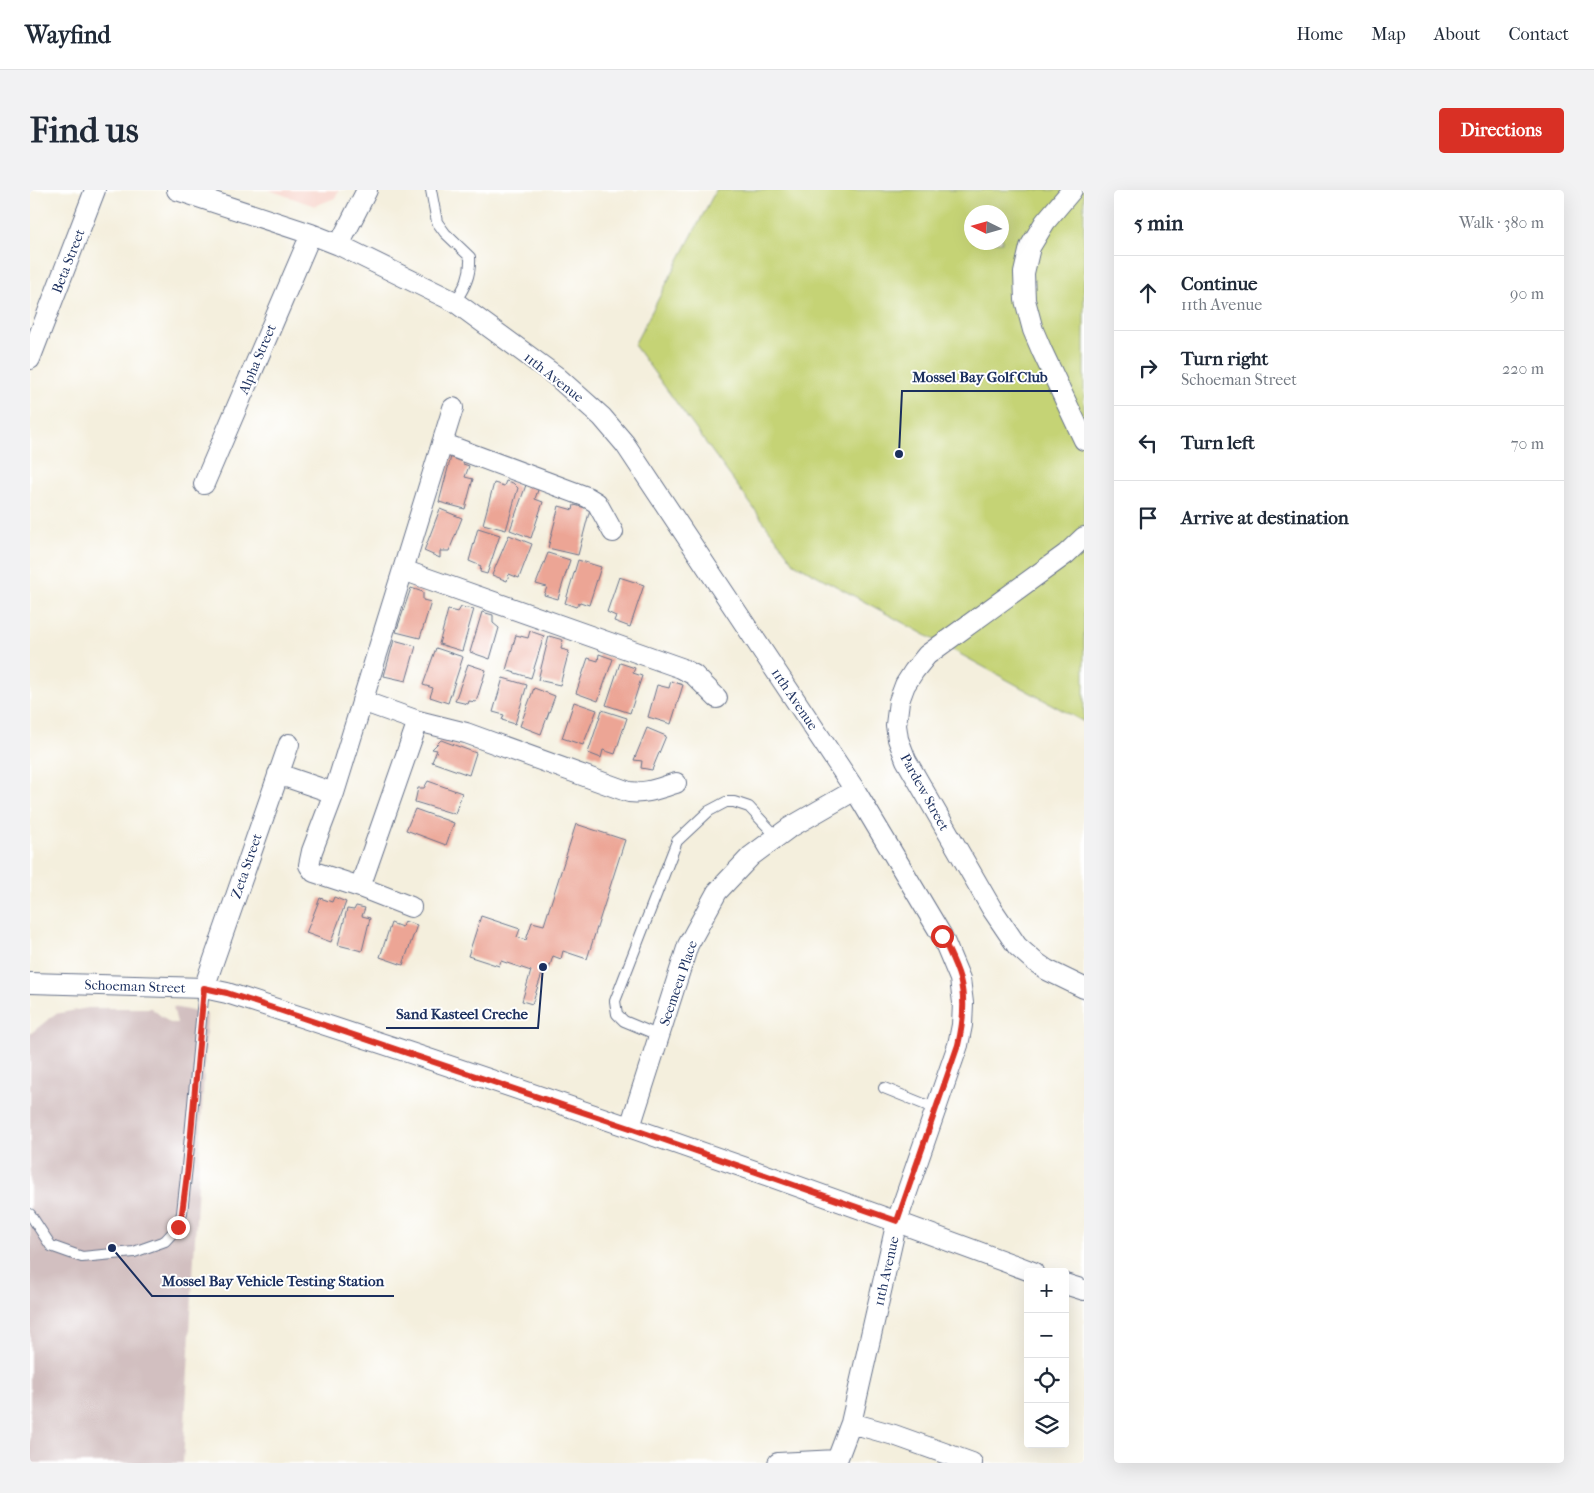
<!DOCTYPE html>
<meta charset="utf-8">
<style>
:root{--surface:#fff;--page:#f2f2f3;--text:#1f2937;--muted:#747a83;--line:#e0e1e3;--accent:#d93025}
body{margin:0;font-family:"IM FELL French Canon",serif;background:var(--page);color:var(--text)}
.controls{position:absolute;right:15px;bottom:15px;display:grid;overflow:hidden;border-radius:5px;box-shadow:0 5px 20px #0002}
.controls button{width:45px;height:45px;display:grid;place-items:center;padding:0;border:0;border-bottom:1px solid var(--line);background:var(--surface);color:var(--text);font:25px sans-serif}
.compass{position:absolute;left:934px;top:15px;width:45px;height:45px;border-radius:50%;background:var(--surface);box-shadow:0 5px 20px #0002;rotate:275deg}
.stop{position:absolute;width:15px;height:15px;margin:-11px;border:4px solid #d93025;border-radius:50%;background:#fff}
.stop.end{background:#d93025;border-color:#fff;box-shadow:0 1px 5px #0008}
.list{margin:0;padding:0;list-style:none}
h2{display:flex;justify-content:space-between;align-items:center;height:65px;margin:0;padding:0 20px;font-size:21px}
h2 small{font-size:16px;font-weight:400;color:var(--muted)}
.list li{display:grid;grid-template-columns:32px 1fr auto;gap:15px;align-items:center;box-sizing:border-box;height:75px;padding:0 20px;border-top:1px solid var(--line)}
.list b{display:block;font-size:19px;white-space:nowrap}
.list p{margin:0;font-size:16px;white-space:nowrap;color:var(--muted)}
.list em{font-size:16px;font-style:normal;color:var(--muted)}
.icon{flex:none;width:28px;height:28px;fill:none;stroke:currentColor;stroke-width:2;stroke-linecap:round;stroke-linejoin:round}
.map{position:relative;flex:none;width:1054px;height:1273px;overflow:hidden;border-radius:5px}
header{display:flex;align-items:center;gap:30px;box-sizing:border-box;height:70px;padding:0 25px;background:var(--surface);border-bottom:1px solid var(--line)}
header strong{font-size:24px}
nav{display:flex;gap:28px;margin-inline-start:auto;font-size:18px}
.intro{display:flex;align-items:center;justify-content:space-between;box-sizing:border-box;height:120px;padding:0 30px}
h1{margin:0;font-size:35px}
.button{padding:12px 22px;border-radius:5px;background:var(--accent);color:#fff;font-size:18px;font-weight:700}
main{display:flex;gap:30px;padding:0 30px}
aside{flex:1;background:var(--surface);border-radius:5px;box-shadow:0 5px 20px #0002}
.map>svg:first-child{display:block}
.built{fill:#f7d1c7}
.industrial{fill:#d2bfc0}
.green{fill:#c5d375;stroke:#70816a;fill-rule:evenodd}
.building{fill:#eca595}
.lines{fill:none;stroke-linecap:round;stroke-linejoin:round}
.lane-casing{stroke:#67728a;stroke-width:12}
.street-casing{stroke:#67728a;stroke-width:22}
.lane{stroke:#fff;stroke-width:10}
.street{stroke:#fff;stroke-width:20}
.route{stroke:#d93025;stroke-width:6}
.labels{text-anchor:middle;stroke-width:4;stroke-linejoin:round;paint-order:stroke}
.street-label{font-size:14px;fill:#1b2f5e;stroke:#fff}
.leader{fill:none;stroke:#1b2f5e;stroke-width:2}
.callout-dot{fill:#1b2f5e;stroke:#fff;stroke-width:2}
.callout-label{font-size:15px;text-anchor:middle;font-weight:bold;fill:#1b2f5e;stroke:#fff;stroke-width:4;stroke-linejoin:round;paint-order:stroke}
</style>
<header>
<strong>Wayfind</strong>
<nav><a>Home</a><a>Map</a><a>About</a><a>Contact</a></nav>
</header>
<div class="intro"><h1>Find us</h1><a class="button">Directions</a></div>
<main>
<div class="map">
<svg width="1054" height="1273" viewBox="0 0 1054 1273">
<rect width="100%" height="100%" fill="#fff"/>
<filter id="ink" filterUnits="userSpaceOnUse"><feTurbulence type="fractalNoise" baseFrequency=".02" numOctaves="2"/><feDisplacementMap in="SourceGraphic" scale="10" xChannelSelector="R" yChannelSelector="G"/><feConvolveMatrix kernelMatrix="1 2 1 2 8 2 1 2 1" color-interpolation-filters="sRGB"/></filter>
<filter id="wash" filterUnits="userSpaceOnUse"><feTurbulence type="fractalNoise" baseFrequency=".0096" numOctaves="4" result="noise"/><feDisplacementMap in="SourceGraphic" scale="20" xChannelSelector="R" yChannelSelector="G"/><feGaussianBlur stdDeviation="1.12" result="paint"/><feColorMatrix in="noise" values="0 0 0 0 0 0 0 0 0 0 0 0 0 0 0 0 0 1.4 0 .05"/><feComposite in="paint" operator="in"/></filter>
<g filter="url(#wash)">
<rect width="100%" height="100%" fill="#f4efdd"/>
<path class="built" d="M239 0H309L305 8 285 16Z"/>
<path class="industrial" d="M143 817 177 824 153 1273H0V844L25 824 58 818H121L140 833H147Z"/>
<path class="green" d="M686 0H1054V532L764 373 604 155ZM942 22H972V52H942Z"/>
<g id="blocks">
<path class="building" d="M422 263 435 267 433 274 439 276 435 287 443 289 435 319 409 312Z
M476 291 483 293 488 298 476 340 453 334 464 293 474 296Z
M496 295 508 300 505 309 513 312 501 348 480 340Z
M544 315 560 319 548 365 518 358 529 316 543 320Z
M410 319 432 328 419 361H410V368L394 361Z
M448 338 470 345 457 384 450 382 451 376 439 371Z
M479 345 502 354 489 388 479 384 477 391 462 385Z
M518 363 540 370 528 409 514 405 517 397 506 394Z
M548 370 571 377 559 415 550 412 546 417 535 413Z
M589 387 614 395 600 437 584 431 586 426 577 422Z
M381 398 393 402V410L401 412 390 448 366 442Z
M431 417 444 419 432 461 409 454 418 420 428 422Z
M452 422 463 425V433L469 438 460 469 440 462Z
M500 441 514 446 501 488 476 480 486 445 498 448Z
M519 446 533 450 531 459 539 461 530 495 508 490Z
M364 450 386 456 376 491 354 486Z
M406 458 433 467 418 513 400 507 403 498 393 495Z
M569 464 583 469 568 511 546 503 558 468 568 471Z
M590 473 605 478 603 483 612 486 600 523 576 515Z
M438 474 456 480 446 512 439 511 438 514 425 511Z
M473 488 497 495 485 534 472 530 474 525 463 522Z
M641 491 653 495 641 534 618 527 627 495 639 498Z
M504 498 525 506 511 544 490 536Z
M544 512 567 520 553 555 532 548Z
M572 520 597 528 585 564 573 560 571 568 558 563Z
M617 538 636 546 622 580 611 578 612 571 604 570Z
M411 550 446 563 439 585 402 572 407 560 402 559Z
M398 591 432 603 425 624 385 612 388 598H394Z
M385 619 424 633 416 655 376 640Z
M546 634 595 650 557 769 533 761 531 769 523 766 519 779 514 778 502 814 492 811 501 781 471 771 469 776 438 766 451 726 490 739 487 747 496 750 502 732 514 735Z
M304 707 316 712 301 752 276 743 290 708 302 712Z
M326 716 335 718 332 726 340 728 332 761 308 755 317 719 324 720Z
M374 731 387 735 373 775 350 767 361 733 372 737Z"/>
</g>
</g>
<g filter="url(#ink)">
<use href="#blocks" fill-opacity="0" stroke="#67728a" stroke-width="1"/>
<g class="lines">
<defs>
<path id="lane" d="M401 0 407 32 415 43 440 67C441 85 435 97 425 112
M630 846 594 831 587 824 585 811 647 651 679 621 696 612H704L719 617 747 647
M854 898 906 919
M0 1024 21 1056 52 1067 104 1062 135 1051 148 1037 152 1023 157 977 174 798"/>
<path id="street" d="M147 0 281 44 309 55 425 112 526 186 572 227 595 254 825 600 912 746 930 789 933 813 932 835 928 855 867 1031 821 1233 807 1270 748 1273
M1042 0 1015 32 1000 57 994 83 995 110 1003 140 1012 161 1054 250
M309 55 337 0
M0 169 65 0
M412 253 557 307 567 313 583 342
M174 294 281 44
M1054 347 1036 364 897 465 884 481 875 495 869 511 866 535 868 549 876 570 962 719 987 756 1004 771 1017 780 1054 798
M373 380 651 478 664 485 687 508
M332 511 388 531 436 543 599 602C617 604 629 598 646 593
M388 531 330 697 284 682 279 675 282 661 304 603 423 218
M248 584 304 603
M330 697 381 717
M0 793 174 798 197 803C468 890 737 983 1003 1082
M174 798 259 554
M600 937 658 755 687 702 721 666 759 638 825 600
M1035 1094 1054 1100
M821 1233 864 1245 942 1273"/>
</defs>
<use href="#lane" class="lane-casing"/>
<use href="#street" class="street-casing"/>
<use href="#lane" class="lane"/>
<use href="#street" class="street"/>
</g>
</g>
<g class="lines" filter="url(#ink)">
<path class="route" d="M148 1037 152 1023 158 977 174 798 197 803 249 820 600 938 867 1031 928 855C933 834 936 811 930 789 926 774 918 760 912 746"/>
</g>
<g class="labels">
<g class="street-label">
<text transform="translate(38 71) rotate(-69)" y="5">Beta Street</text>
<text transform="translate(227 169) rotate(-67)" y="5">Alpha Street</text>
<text transform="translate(524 187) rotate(38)" y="5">11th Avenue</text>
<text transform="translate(765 509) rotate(56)" y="5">11th Avenue</text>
<text transform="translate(895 602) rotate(61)" y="5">Pardew Street</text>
<text transform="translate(216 676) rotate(-71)" y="5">Zeta Street</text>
<text transform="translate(648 793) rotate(-71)" y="5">Seemeeu Place</text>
<text transform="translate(105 796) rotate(2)" y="5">Schoeman Street</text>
<text transform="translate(856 1081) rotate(-77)" y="5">11th Avenue</text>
</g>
</g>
<path class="leader" d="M869 264L872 201H1028M513 777L508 838H356M82 1058L122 1106H364"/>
<g class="callout-dot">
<circle cx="869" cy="264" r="5"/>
<circle cx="513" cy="777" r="5"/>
<circle cx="82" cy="1058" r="5"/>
</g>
<g class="callout-label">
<text x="950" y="192">Mossel Bay Golf Club</text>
<text x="432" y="829">Sand Kasteel Creche</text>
<text x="243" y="1096">Mossel Bay Vehicle Testing Station</text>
</g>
</svg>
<div class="controls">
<button>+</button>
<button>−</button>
<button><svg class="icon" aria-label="locate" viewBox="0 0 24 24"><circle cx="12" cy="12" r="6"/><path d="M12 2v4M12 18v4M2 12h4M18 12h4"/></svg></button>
<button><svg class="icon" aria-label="layers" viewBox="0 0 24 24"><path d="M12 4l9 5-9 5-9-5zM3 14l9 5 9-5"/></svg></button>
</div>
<svg class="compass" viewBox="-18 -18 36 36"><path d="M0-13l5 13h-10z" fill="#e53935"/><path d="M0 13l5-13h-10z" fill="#747a83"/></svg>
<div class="stop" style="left:912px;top:746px"></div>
<div class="stop end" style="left:148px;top:1037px"></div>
</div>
<aside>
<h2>5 min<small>Walk · 380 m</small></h2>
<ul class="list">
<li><svg class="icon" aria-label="ahead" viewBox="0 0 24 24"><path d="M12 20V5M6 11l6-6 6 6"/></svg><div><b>Continue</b><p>11th Avenue</p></div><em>90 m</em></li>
<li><svg class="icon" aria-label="right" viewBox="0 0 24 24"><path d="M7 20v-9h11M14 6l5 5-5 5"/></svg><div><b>Turn right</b><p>Schoeman Street</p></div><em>220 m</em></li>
<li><svg class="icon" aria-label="left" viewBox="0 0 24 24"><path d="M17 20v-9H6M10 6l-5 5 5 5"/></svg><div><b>Turn left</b></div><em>70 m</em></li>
<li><svg class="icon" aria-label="arrive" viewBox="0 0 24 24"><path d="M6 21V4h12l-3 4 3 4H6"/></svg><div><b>Arrive at destination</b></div></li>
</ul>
</aside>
</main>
